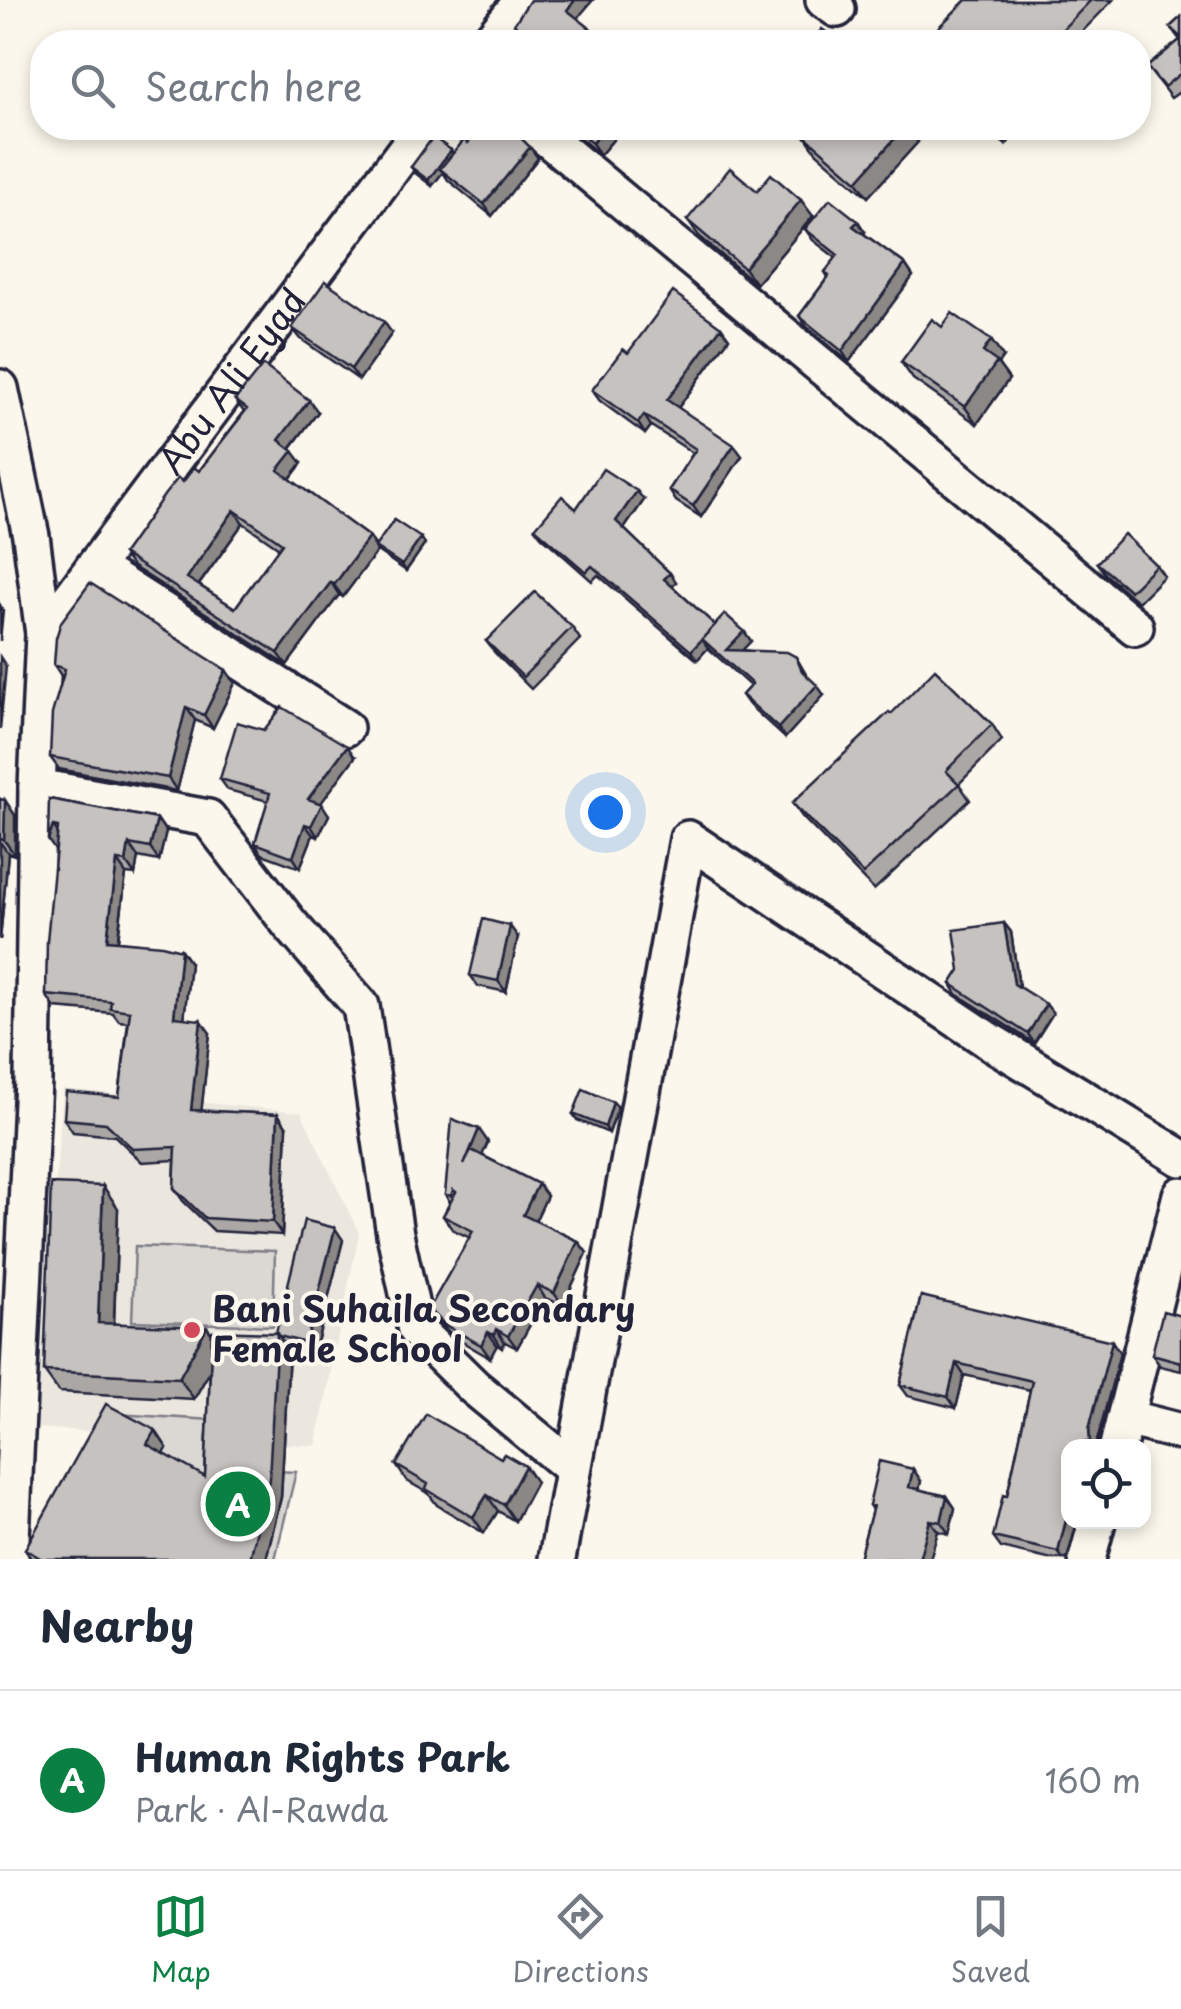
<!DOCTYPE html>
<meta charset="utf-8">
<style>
:root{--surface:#fff;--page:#f2f2f3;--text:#1f2937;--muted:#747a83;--line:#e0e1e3;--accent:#0b8043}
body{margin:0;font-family:"Playpen Sans",sans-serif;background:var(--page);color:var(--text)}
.controls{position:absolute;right:30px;bottom:30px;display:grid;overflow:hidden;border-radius:20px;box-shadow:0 5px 15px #0003}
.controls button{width:90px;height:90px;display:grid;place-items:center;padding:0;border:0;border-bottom:2px solid var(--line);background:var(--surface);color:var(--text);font:50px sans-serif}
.you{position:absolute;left:605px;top:812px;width:35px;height:35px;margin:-25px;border:8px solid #fff;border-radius:50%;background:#1a73e8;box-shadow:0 0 0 15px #1a73e833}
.badge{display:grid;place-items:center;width:65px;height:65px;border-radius:50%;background:var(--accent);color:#fff;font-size:32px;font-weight:700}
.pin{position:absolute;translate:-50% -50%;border:5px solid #fff;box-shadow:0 2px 10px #0006}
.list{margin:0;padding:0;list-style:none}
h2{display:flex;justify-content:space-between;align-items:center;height:130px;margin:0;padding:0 40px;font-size:42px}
h2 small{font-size:32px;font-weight:400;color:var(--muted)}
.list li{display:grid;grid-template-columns:65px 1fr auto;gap:30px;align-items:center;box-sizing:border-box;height:180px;padding:0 40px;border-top:2px solid var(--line)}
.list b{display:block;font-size:38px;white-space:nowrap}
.list p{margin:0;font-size:32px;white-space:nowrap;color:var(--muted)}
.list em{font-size:32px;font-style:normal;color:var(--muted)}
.icon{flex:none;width:55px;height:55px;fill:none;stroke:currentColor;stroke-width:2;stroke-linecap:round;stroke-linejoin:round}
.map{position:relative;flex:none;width:1181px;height:1559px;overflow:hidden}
.search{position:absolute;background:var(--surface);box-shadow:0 5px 15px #0003;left:30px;right:30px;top:30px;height:110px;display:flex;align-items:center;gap:25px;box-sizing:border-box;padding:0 35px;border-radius:40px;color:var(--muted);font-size:38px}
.sheet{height:310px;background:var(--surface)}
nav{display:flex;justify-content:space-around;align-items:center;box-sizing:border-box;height:140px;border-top:2px solid var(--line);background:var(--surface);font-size:28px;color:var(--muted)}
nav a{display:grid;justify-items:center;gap:5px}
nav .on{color:var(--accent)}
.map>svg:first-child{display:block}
.built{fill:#ebe7df}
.green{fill:#dbd8d3;stroke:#7e7d87;stroke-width:2.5}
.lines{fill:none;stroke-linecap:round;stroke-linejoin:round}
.minor-casing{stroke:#22223b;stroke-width:42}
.minor{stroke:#fbf7ec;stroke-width:35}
.wall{fill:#aaa7a5;stroke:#22223b;stroke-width:2.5;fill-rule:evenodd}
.shaded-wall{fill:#8b8886;stroke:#22223b;stroke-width:2.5}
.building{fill:#c6c2c0;stroke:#22223b;stroke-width:2.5;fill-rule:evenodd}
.poi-dot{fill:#d1495b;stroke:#fbf7ec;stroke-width:4}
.labels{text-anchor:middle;stroke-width:8;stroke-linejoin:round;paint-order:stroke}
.street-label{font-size:35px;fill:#22223b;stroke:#fbf7ec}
.poi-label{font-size:35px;font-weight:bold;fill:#22223b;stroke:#fbf7ec;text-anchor:start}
</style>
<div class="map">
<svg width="1181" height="1559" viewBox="0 0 1181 1559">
<rect width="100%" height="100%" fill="#fbf7ec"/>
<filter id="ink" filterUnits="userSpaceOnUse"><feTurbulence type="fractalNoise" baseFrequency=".01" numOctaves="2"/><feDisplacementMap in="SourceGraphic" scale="20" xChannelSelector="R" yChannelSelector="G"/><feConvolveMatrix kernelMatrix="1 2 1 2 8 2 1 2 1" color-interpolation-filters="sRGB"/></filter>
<g filter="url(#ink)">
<path class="built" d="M63 1089 301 1112 359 1233 316 1446 36 1428Z"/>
<path class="green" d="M135 1246 275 1251 273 1326 132 1321Z
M116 1414 228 1421 227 1469 296 1472 275 1559H229L103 1430Z"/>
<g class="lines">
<defs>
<g id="minor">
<path d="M824 0 837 9"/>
<path d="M489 42 523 0"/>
<path d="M535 128 1135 627"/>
<path d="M0 388 31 536 44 634 37 787 33 1081 10 1559"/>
<path d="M94 567 345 728"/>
<path id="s1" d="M44 634 422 128"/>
<path d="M37 787 208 818 289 923 361 1006 395 1234 416 1330 474 1387 572 1468"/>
<path d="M1126 1418 1181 1432"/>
<path d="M1118 1446 1181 1195"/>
<path d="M557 1559 688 839 988 1040 1181 1158"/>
<path d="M1087 1559 1097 1522"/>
</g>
</defs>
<use href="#minor" class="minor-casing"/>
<use href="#minor" class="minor"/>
</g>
<path class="wall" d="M966 0H1113L1072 42H924Z
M1181 17V91L1171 98 1147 67 1180 40 1170 27Z
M481 128H515V131L538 158 492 216 448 180 443 172 432 186 415 173 411 167 453 153 468 143Z
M568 128H623L600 155Z
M813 128H908L918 142 868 197 817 153 805 136Z
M984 128H1019L1006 145Z
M757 191 813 216 756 284 699 236 687 220Z
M805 229 865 232 864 234 905 264 913 276 849 362 807 327 799 316 828 277 825 272 836 258 813 240Z
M721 327 729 338 678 408 742 456 701 517 676 501 669 490 693 453 651 426 645 434 600 401 592 390 628 353Z
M942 327 1003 357 998 364 1009 379 977 424 913 379 901 362Z
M292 328 392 333 359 380 301 339Z
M235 400 318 412 290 449 302 463 290 479 369 537 376 546 421 538 425 544 406 571 377 551 343 597 339 595 287 665 132 566 123 554 183 482 199 471 244 412ZM243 523 279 548 235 608 199 585Z
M644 500 624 529 670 573 676 582 672 586 715 625 744 631 751 641 742 650 796 657 807 676 824 695 785 738 749 705 742 695 750 686 708 648 697 660 598 575 592 581 541 536 535 528 576 509Z
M1097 563 1156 565 1164 576 1138 602 1105 574Z
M572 627 580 639 531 689 495 653 486 641Z
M54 665 235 683 213 728 195 720 177 791 59 769 50 757 62 677Z
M891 714 992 724 1002 740 959 784 970 800 874 890 803 818 792 803Z
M355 757 320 804 329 815 318 837 313 835 300 868 262 854 255 843 268 801 228 790 220 779Z
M0 799 15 815V855L8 853 0 940Z
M49 799 157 819 166 832 159 861 138 857 135 875 126 874 118 941 181 950 190 963 184 1018 210 1033 201 1111 278 1114 287 1127 282 1235 214 1231 183 1201 174 1188 175 1160 142 1162 115 1136 73 1132 64 1119 119 1097 128 1022 119 1021 113 1013 55 1008 46 995 56 851Z
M1004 923 1011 932 1019 987 1053 1013 1034 1043 957 994 951 984Z
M518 937 506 992 478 986 470 975Z
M618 1107 609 1133 577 1120 573 1114Z
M488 1142 482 1155 538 1184 547 1196 535 1221 578 1241 587 1253 563 1305 545 1298 517 1348 505 1342 502 1348 497 1345 490 1358 454 1337 438 1321 429 1309 470 1238 452 1229 443 1216 450 1202 445 1194Z
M118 1208 114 1324 212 1334 276 1333 343 1240 314 1354 287 1348 289 1351 281 1497 266 1559H31L25 1549 155 1430 167 1448 164 1454 205 1477 210 1371 194 1399 59 1392 44 1371Z
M921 1296 1120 1353 1097 1441 1098 1446H1068V1522H1077L1067 1559H1048L1001 1548 993 1537 1007 1496 1030 1390 964 1375 956 1408 908 1396 900 1385Z
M1181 1316V1371L1160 1366 1152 1354Z
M396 1465 536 1482 515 1521 498 1511 484 1533 437 1505 428 1493 407 1481Z
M913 1469 921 1481 919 1490 947 1496 955 1508 949 1534 938 1531 930 1559H859L872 1510 869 1505Z"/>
<path class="shaded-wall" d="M575 0H593L575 21 567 10Z
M590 28 598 39 595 42H578Z
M605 128H623L600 155 592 143Z
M904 128H908L918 142 868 197 857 181Z
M1000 128H1019L1006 145 997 131Z
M530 147 538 158 492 216 484 204Z
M451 150 455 156 440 169 443 172 432 186 428 180Z
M801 200 813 216 756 284 744 268Z
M858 221 865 232 861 237 853 226Z
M905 264 913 276 849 362 842 351Z
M384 322 392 333 359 380 351 369Z
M721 327 729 338 675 412 667 400Z
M991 340 1003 357 998 364 1009 379 977 424 965 407 983 352Z
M309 400 318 412 287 452 279 440Z
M644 415 651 426 645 434 638 423Z
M734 445 742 456 701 517 693 506Z
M293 451 302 463 287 482 278 470Z
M637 491 644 500 623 530 616 521Z
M234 510 243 523 195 590 187 578Z
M369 537 377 551 343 597 334 585Z
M421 538 425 544 406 571 402 565Z
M670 573 676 582 671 588 664 579Z
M331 582 339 595 287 665 278 653Z
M0 605 3 610 0 641Z
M715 625 702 639 708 648 697 660 691 651Z
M744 631 751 641 733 660 726 650Z
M0 657 6 666 0 729Z
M226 670 235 683 213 728 204 715Z
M817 685 824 695 785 738 778 728Z
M186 707 195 720 177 791 168 778Z
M347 746 355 757 316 810 308 799Z
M5 800 15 815V855L4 840Z
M322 804 329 815 318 837 311 826Z
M157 819 166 832 159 861 150 848Z
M305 824 313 835 300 868 293 857Z
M53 826 63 839 57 853 48 840Z
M0 842 8 853 0 940Z
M129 844 138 857 135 875 126 862Z
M117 861 126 874 116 953 107 940Z
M1004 923 1011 932 1020 993 1014 984Z
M510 926 518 937 506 992 498 981Z
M181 950 190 963 183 1030 174 1017Z
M1046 1004 1053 1013 1034 1043 1028 1034Z
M201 1020 210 1033 200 1123 191 1110Z
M613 1102 618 1107 609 1133 605 1127Z
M278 1114 287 1127 282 1235 273 1222Z
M479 1129 488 1142 473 1177 464 1165Z
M538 1184 547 1196 532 1228 523 1215Z
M103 1186 118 1208 113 1345 98 1323Z
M335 1228 343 1240 314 1354 306 1343Z
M578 1241 587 1253 563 1305 554 1293Z
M537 1285 545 1298 517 1348 508 1336Z
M207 1327 222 1349 194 1399 179 1378Z
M496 1329 505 1342 502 1348 494 1335Z
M488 1332 497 1345 490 1358 481 1345Z
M277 1333 289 1351 281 1497 266 1559H250Z
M1112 1341 1120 1353 1097 1441 1098 1446H1093L1090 1443 1089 1429Z
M956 1363 964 1375 956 1408 948 1397Z
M155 1430 167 1448 159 1462 147 1444Z
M525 1466 536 1482 515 1521 504 1505Z
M913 1469 921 1481 917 1499 909 1487Z
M487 1495 498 1511 484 1533 473 1517Z
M947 1496 955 1508 949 1534 941 1522Z
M1068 1512V1522H1077L1067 1559H1063L1058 1552Z
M930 1520 938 1531 930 1559H919Z"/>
<path class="building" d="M530 0H575L567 10 590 28 578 42H510L521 29 514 24Z
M966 0H1091L1050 42H924Z
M1181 17V38L1170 27Z
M822 29 839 42H811Z
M1181 39V73L1164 87 1147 67Z
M481 128H511L530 147 484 204 440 169 464 140 468 143Z
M573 128H605L592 143Z
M813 128H904L857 181 805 136Z
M433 137 451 150 428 180 411 167Z
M730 168 757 191 771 174 801 200 744 268 687 220Z
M830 199 858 221 853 226 905 264 842 351 799 316 829 276 825 272 838 255 805 229Z
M325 281 384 322 351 369 292 328Z
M673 292 721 327 667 400 734 445 693 506 669 490 696 449 644 415 638 423 592 390 623 349 628 353Z
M952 313 991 340 983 352 997 362 965 407 901 362 932 319 942 327Z
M263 365 309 400 279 440 293 451 278 470 369 537 334 585 331 582 278 653 123 554 165 494 178 478 183 482 194 467 199 471 247 409 235 400ZM234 510 282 543 235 608 187 578Z
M603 469 637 491 616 521 670 573 664 579 715 625 691 651 592 566 586 572 535 528 562 496 576 509Z
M394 520 421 538 402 565 375 547Z
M1124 534 1156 565 1130 591 1097 563Z
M90 583 226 670 204 715 186 707 168 778 50 757 52 714 65 669 54 665 56 638 61 622Z
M535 592 572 627 523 677 486 641Z
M725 614 744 631 726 650 787 652 796 657 802 671 817 685 778 728 742 695 752 684 702 639Z
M935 669 992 724 946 771 959 784 863 874 792 803 889 712 891 714Z
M282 707 347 746 308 799 322 804 311 826 305 824 293 857 255 843 270 793 220 779 237 722 264 730Z
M0 799 5 800 4 840 0 839Z
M49 799 157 819 150 848 129 844 126 862 117 861 107 940 162 945 181 950 174 1017 201 1020 191 1110 278 1114 273 1222 205 1218 174 1188 176 1147 133 1149 106 1123 64 1119 66 1092 119 1097 130 1011 110 1008 111 1001 46 995 47 941 58 827 53 826 48 840Z
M483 919 510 926 498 981 470 975Z
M1004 923 1014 984 1046 1004 1028 1034 951 984 960 970 954 930Z
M583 1089 613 1102 605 1127 573 1114Z
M452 1119 479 1129 464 1165 471 1150 538 1184 523 1215 578 1241 554 1293 537 1285 508 1336 496 1329 494 1335 488 1332 481 1345 445 1325 429 1309 473 1231 443 1216 456 1192 453 1190 451 1196 445 1194Z
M51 1184 103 1186 98 1323 207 1327 179 1378 44 1371Z
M304 1220 335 1228 306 1343 279 1336 276 1333Z
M921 1296 1112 1341 1089 1429 1090 1443 1086 1442 1085 1446H1068V1512L1058 1552 993 1537 1003 1495 1007 1496 1032 1381 956 1363 948 1397 900 1385Z
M1163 1311 1181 1316V1362L1152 1354Z
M212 1331 277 1333 269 1479 250 1559H42L25 1549 106 1404 155 1430 147 1444 205 1477Z
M426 1414 501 1458 504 1454 525 1466 504 1505 487 1495 473 1517 426 1489 428 1484 396 1465Z
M879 1461 913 1469 909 1487 947 1496 941 1522 930 1520 919 1559H859L873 1506 869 1505Z"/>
</g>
<circle class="poi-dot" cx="192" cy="1330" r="10"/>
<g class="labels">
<g class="street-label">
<text dy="12" stroke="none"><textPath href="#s1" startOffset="315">Abu Ali Eyad</textPath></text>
</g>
<g class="poi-label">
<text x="212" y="1322">Bani Suhaila Secondary<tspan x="212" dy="40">Female School</tspan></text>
</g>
</g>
</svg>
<div class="controls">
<button><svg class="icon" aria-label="locate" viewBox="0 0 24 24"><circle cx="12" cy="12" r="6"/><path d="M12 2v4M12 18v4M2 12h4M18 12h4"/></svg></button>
</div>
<div class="you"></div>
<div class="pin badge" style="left:238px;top:1504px">A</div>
<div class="search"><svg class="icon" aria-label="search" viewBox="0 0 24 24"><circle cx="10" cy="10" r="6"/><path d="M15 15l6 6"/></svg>Search here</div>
</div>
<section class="sheet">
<h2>Nearby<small></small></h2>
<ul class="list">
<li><span class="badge">A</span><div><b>Human Rights Park</b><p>Park · Al-Rawda</p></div><em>160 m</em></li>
</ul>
</section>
<nav>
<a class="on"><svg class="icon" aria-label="map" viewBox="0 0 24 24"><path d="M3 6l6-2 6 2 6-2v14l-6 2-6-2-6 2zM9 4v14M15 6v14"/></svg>Map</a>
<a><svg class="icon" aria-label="directions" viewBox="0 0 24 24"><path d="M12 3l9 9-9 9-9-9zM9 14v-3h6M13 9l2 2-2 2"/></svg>Directions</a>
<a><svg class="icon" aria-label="saved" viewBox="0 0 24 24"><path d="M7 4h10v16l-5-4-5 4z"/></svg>Saved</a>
</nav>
